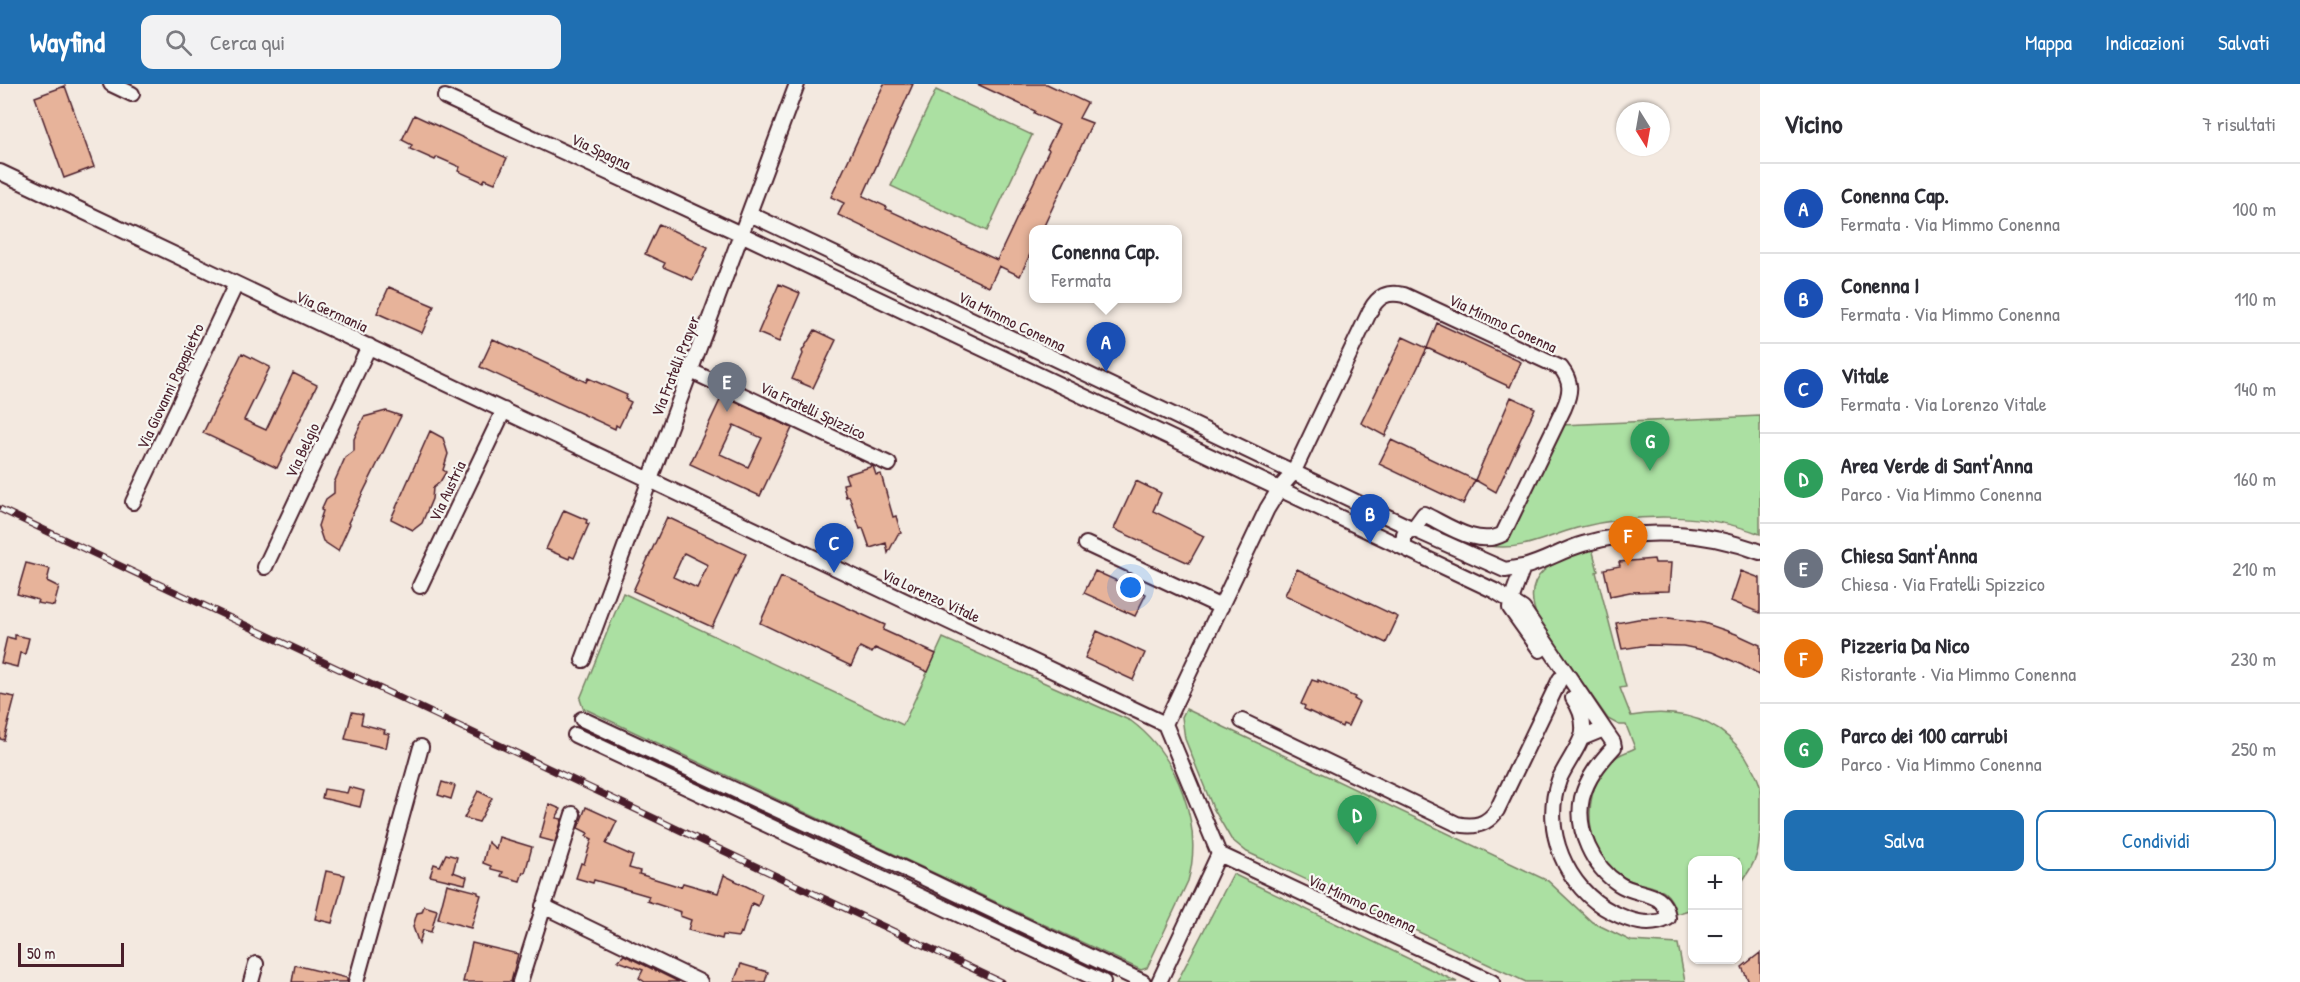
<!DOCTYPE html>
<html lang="it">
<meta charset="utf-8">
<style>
:root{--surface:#fff;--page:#f2f2f3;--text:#2b2b33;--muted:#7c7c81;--line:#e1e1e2;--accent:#1f6fb2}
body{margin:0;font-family:"Patrick Hand",sans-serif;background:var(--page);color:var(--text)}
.controls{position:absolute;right:18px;bottom:18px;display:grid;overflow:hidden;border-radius:12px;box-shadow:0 2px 4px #0004}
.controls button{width:54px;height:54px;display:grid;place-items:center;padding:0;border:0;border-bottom:2px solid var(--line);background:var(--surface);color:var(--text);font:30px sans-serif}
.compass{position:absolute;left:1616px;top:18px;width:54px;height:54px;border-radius:50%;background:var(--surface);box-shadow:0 2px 4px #0004;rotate:169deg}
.scale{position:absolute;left:18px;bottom:15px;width:106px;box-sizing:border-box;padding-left:6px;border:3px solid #4a1f2b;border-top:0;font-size:16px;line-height:21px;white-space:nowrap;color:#4a1f2b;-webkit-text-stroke:4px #f6f6f2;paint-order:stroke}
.you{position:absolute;left:1131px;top:504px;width:21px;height:21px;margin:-15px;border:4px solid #fff;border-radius:50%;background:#1a73e8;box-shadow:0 0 0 9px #1a73e833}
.badge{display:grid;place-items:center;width:39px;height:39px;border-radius:50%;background:var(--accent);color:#fff;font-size:20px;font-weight:700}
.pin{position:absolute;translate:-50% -50px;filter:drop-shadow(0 2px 3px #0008)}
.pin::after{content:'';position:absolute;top:32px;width:21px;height:18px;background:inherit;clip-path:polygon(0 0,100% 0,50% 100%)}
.popup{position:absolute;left:1029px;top:141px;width:153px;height:78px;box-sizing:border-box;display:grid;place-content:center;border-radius:12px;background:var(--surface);filter:drop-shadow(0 2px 4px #0005);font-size:20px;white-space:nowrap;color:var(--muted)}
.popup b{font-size:22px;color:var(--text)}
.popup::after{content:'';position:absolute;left:50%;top:100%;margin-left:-12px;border:12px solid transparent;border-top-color:var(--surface)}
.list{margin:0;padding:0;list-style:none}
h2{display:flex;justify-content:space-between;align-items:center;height:78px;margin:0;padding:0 24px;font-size:26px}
h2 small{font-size:20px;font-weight:400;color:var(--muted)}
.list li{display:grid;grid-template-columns:39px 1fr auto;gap:18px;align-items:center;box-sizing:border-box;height:90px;padding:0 24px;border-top:2px solid var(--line)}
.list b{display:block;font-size:22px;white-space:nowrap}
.list p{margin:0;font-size:20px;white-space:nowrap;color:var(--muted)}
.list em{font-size:20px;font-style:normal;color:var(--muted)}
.actions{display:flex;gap:12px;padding:18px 24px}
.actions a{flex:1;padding:14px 0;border:2px solid var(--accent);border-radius:12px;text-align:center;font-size:21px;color:var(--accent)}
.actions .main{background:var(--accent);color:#fff}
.icon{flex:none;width:33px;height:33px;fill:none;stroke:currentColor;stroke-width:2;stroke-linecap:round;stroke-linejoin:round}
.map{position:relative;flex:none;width:1760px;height:898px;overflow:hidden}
header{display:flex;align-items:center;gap:36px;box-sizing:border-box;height:84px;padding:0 30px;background:var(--accent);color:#fff}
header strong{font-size:28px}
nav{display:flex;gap:33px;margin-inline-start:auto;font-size:21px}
.search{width:420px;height:54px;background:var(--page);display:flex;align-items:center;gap:15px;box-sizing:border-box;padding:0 21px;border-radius:12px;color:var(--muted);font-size:22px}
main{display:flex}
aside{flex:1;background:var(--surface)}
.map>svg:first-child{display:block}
.green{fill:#abe0a2;stroke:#7a8066;stroke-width:1.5}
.building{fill:#e7b39a;stroke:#4a1f2b;stroke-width:1.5;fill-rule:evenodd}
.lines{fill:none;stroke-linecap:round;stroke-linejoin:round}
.minor-casing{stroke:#4a1f2b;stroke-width:18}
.minor{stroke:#f6f6f2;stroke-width:14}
.rail-casing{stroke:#4a1f2b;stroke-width:7}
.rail{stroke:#f6f6f2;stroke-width:4.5;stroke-dasharray:14;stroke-linecap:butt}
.labels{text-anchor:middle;stroke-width:4.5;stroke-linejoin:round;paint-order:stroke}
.street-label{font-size:16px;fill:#4a1f2b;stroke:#f6f6f2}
</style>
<header>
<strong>Wayfind</strong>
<div class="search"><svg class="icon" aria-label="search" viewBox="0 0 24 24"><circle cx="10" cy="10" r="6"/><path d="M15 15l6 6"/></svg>Cerca qui</div>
<nav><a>Mappa</a><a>Indicazioni</a><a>Salvati</a></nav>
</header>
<main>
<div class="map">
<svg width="1760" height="898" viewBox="0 0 1760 898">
<rect width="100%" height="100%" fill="#f3e9e0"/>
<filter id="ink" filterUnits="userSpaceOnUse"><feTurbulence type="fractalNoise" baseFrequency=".0167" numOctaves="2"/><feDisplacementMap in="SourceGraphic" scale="12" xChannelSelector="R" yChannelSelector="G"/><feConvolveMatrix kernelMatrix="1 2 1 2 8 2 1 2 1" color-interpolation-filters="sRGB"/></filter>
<g filter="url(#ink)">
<path class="green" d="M936 6 1032 51 987 147 891 102Z
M1760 332V450C1703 428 1636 429 1577 444 1544 453 1524 467 1488 462L1504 457 1562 341Z
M1592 464 1598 487 1596 488 1626 603 1620 604 1631 632C1677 624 1718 633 1746 673 1751 682 1758 692 1760 702 1760 711 1760 721 1760 730 1760 765 1760 774 1738 803V776H1692V825L1676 830C1669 792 1638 809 1613 786 1581 758 1582 697 1618 672 1624 668 1630 667 1635 664L1626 641H1619L1608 635 1538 535C1518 489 1555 476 1592 464Z
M623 509 903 641 943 554 1131 637C1177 671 1204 741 1188 797L1147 884 1141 886 583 624 580 615Z
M1186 625 1548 797 1592 838 1631 857 1678 860 1685 898H1526L1247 768 1231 755 1213 724 1185 655 1182 633Z
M1233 790 1457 898H1177Z"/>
<path class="building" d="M884 0H913L863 112 887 123 886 125 997 176 1049 66 1047 65 1059 41 1034 29 1035 27 977 0H1047L1087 19 1079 34 1092 39 1042 146H1034V162L1020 192 999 182 989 203 838 131 844 119 831 113Z
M65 2 94 83 64 94 35 13Z
M414 31 507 74 495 99 485 95 483 98 458 87 460 83 437 73 435 76 410 65 412 61 402 56Z
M659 140 708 163 693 196 663 183 665 179 645 170Z
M779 200 800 209 779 258 758 249Z
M389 203 434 222 422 249 377 229Z
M1437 239 1521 278 1510 303 1427 264Z
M815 246 836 256 813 304 792 295 803 270 802 267Z
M1403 253 1427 264 1385 352 1361 339Z
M493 255 586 298 588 294 627 311 625 315 631 318 619 343 616 341 615 345 480 283Z
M242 269 270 283 244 336 266 346 293 289 317 301 277 384 203 349Z
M722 312 792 344 760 412 690 380ZM734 341 762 354 748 383 720 370Z
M1511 313 1535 324 1496 408 1475 396Z
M386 327 401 332 348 439 350 440 338 467 323 457 318 442 323 427 321 426 326 415 334 409V399L345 374 354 367V355L364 333Z
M430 347 443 354 448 370 443 386 446 388 440 398 433 404 432 415 422 439 413 446 391 435Z
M1391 356 1475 396 1463 420 1379 380Z
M873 382 876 391 881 390 893 433 896 432 901 449 898 450 888 469 886 459 870 464 863 444 860 445 849 412 846 413 843 400 848 399 845 391Z
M1136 397 1161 409 1153 427 1204 452 1189 479 1114 445Z
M564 426 587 436 586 439 589 440 574 474 570 472 569 475 546 465Z
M667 433 746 470 712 543 633 507ZM684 469 708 481 697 504 673 493Z
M1654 475 1655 479H1671L1669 507 1630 508 1610 512 1604 485 1620 482 1619 478Z
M26 479 50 485 47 497 59 503 54 522 37 519 38 516 17 510Z
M1297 485 1398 533 1386 559 1285 511Z
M1095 487 1146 510 1135 532 1084 509Z
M1741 487 1760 494V529L1731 517Z
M781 493 885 541 883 546 936 570 928 588 875 564 872 569 860 563 851 582 760 539Z
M1669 534 1704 539 1736 550 1760 561V592L1742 581 1712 568 1683 562 1648 561 1622 565 1616 539 1638 535Z
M1097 547 1145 569 1133 596 1085 574Z
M15 551 29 554 25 570 20 569 17 583 1 579 7 553 15 555Z
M1312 596 1318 598V596L1355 613 1354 615 1359 618 1348 642 1343 640 1342 643 1304 625 1305 622 1301 620Z
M0 610 15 613 4 656 0 655Z
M352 628 363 630 361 640 385 646 384 649 389 650 386 664 345 655Z
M442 698 455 702 451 715 438 711Z
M349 703 364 707 360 723 322 714 324 705 347 709Z
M478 707 492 714 479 738 464 734Z
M549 720 561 725 556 734 562 735 555 758 540 754Z
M586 723 617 737 606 760 633 772 629 784 640 787 639 790 681 803 683 799 718 809 724 791 762 810 758 822 752 819 742 849 740 848 738 853 723 851 722 855 688 846 691 836 680 832 681 828 647 817 649 812 594 796 593 799 576 794 581 779 584 780 592 755 586 752 588 749 578 744Z
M499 753 532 763 525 789 523 788 520 797 501 792 503 788 491 785V782L483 779 488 758 496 765Z
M446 770 457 773 453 788 467 793 465 800 430 792 434 780 440 782Z
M326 787 345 791 332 839 315 835Z
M447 800 478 808V810L481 811 471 844 438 835Z
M424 822 437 826 431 848 423 846 419 860 413 843 417 829 422 828Z
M472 859 518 870 511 898H463Z
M1760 869V898H1749L1742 883Z
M624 871 679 898H645L639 894 643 886 618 877Z
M741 880 768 888 765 898H734Z
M295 881 347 894V898H292Z"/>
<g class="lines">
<defs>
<path id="minor" d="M111 0 132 10
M445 13 743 151 1495 507 1523 525 1604 645
M0 88 1165 640
M750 130 1413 445 1505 486 1523 483
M691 287 889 380
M133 418 236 200
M1086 460 1221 523
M265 483 369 262
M420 502 504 326
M1540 566 1510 524 1511 516 1523 483C1544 478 1562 466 1583 460 1640 443 1705 447 1760 468
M583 576 797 0
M1573 614C1580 624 1584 634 1583 647 1583 658 1564 683 1559 696 1541 745 1566 805 1612 828 1630 837 1649 844 1668 834 1665 805 1638 813 1619 800 1593 783 1575 746 1582 714 1587 694 1600 678 1614 663L1613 658 1604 645 1582 654
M582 635 922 793 1143 898
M1242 637 1457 740C1474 744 1487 741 1497 726L1560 595
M575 651 1103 898
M1219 770 1492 898
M543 822 700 898
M251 898 256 880
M356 898 421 663
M520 898 573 730
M1159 898 1219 770 1165 640 1267 425 1280 404 1293 389 1370 227C1378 212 1387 207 1404 211L1561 284C1572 298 1571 308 1564 324L1503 450C1478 464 1447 441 1424 430L1413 445 1404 450V463"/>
</defs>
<use href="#minor" class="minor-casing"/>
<use href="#minor" class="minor"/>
<defs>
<path id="rail" d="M0 425 1001 898"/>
</defs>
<use href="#rail" class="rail-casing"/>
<use href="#rail" class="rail"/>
</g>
</g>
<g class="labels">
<g class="street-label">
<text transform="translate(601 67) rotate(25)" y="6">Via Spagna</text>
<text transform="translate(332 227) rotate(25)" y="6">Via Germania</text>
<text transform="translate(1012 237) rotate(26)" y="6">Via Mimmo Conenna</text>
<text transform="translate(1503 239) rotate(25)" y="6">Via Mimmo Conenna</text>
<text transform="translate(675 282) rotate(-69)" y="6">Via Fratelli Prayer</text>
<text transform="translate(170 302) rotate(-65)" y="6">Via Giovanni Papapietro</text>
<text transform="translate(813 326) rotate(25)" y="6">Via Fratelli Spizzico</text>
<text transform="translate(302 366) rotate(-65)" y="6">Via Belgio</text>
<text transform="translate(447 407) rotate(-65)" y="6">Via Austria</text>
<text transform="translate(931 511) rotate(25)" y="6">Via Lorenzo Vitale</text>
<text transform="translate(1362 819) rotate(25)" y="6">Via Mimmo Conenna</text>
</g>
</g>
</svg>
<div class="controls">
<button>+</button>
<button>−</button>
</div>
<svg class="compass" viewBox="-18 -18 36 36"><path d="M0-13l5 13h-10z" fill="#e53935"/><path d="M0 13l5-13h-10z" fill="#7c7c81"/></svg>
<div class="scale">50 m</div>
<div class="you"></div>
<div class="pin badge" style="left:1106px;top:288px;background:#1a4fb4">A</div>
<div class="popup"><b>Conenna Cap.</b>Fermata</div>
<div class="pin badge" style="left:1370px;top:460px;background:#1a4fb4">B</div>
<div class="pin badge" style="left:834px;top:489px;background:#1a4fb4">C</div>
<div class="pin badge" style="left:1357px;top:761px;background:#2e9e5b">D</div>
<div class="pin badge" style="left:727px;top:328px;background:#6b7280">E</div>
<div class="pin badge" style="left:1628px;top:482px;background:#e8710a">F</div>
<div class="pin badge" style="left:1650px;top:387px;background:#2e9e5b">G</div>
</div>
<aside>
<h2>Vicino<small>7 risultati</small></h2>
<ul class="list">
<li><span class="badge" style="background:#1a4fb4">A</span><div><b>Conenna Cap.</b><p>Fermata · Via Mimmo Conenna</p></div><em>100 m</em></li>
<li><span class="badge" style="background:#1a4fb4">B</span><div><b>Conenna I</b><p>Fermata · Via Mimmo Conenna</p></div><em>110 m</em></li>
<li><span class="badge" style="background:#1a4fb4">C</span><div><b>Vitale</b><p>Fermata · Via Lorenzo Vitale</p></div><em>140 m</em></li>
<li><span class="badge" style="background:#2e9e5b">D</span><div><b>Area Verde di Sant'Anna</b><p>Parco · Via Mimmo Conenna</p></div><em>160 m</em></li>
<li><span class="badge" style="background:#6b7280">E</span><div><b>Chiesa Sant'Anna</b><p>Chiesa · Via Fratelli Spizzico</p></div><em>210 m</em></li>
<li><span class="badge" style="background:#e8710a">F</span><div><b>Pizzeria Da Nico</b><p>Ristorante · Via Mimmo Conenna</p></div><em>230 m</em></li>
<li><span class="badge" style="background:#2e9e5b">G</span><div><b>Parco dei 100 carrubi</b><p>Parco · Via Mimmo Conenna</p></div><em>250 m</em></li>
</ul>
<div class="actions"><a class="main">Salva</a><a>Condividi</a></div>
</aside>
</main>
